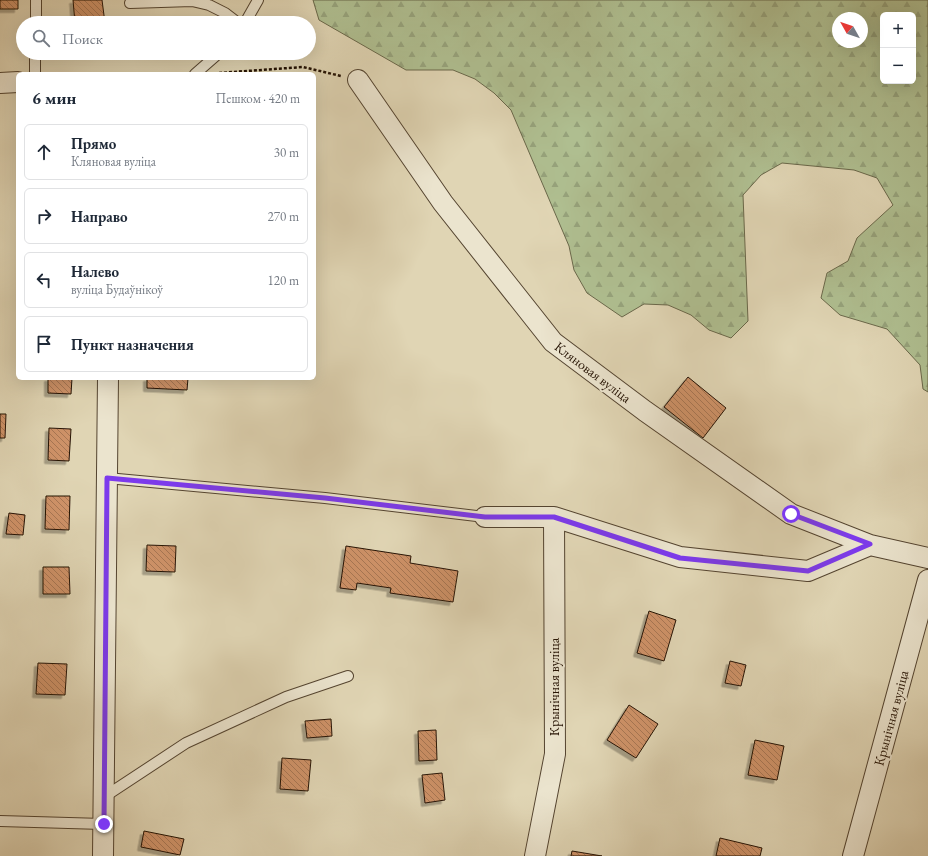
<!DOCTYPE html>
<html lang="ru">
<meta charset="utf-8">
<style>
:root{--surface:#fff;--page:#f2f2f3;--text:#1f2937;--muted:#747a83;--line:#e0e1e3}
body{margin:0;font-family:"EB Garamond",serif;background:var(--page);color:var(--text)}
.controls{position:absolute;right:12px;top:12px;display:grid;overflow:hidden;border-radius:6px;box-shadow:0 4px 16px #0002}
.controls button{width:36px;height:36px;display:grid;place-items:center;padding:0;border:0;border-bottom:1px solid var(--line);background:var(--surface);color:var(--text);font:20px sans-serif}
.compass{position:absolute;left:832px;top:12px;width:36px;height:36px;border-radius:50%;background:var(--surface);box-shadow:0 4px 16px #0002;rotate:310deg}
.stop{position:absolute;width:12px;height:12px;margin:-9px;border:3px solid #7c3aed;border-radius:50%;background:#fff}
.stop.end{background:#7c3aed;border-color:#fff;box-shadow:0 1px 4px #0008}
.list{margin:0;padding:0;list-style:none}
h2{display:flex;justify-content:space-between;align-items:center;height:52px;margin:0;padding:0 16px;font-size:17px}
h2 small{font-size:13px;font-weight:400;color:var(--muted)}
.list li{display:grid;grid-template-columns:26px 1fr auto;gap:12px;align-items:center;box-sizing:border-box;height:56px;margin:0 8px 8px;padding:0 8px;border:1px solid var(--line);border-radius:6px}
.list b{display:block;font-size:15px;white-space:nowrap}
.list p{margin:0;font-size:13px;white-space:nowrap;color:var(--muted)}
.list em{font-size:13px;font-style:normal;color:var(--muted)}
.icon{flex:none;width:22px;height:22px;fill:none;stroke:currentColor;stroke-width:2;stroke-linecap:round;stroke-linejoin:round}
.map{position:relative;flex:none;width:928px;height:856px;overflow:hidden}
.search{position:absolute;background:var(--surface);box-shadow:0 4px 16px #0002;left:16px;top:16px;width:300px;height:44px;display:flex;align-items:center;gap:10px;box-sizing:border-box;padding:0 14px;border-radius:22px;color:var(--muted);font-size:15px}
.panel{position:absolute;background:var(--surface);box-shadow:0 4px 16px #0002;left:16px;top:72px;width:300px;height:308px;border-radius:6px}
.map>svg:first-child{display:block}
.forest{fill:url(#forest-firs);stroke:#6a684a;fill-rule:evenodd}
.building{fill:url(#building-back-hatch);stroke:#251304;filter:url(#shadow)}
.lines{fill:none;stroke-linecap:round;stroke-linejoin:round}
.service-casing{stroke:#544430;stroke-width:12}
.minor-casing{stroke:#544430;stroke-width:22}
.path{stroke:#251304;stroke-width:2.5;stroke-dasharray:3 2;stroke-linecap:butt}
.service{stroke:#ebe4ce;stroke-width:10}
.minor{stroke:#ebe4ce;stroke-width:20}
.route{stroke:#7c3aed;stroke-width:5}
.labels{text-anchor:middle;stroke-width:4;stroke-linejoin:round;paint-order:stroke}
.street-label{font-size:14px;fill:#251304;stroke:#ebe4ce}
</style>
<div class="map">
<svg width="928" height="856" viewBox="0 0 928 856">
<defs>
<pattern id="forest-firs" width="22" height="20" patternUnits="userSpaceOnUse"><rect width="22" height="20" fill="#afbe90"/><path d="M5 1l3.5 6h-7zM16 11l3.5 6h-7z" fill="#96a27b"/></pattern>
<pattern id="building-back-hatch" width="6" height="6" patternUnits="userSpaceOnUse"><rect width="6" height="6" fill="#ce9268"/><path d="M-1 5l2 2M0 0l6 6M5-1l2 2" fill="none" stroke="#a77653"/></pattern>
<filter id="shadow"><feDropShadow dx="-3.5" dy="3.5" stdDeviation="0" flood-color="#0004"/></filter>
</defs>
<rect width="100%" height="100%" fill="#e0d5b4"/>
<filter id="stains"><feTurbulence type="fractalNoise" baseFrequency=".005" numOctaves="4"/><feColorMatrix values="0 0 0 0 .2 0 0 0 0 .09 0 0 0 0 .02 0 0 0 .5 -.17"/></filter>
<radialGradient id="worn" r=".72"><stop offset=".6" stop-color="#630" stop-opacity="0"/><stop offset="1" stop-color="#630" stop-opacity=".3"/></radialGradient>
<path class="forest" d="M313 0H928V392L923 389 920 365 887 329 840 315 821 298 827 273 848 261 857 238 893 205 877 178 854 170 782 163 761 175 743 195 748 321 731 338 709 330 691 315 668 305 644 304 622 317 587 293 574 270 569 246 511 110 494 93 475 79 453 70H406L319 20ZM883 15H913V81H883ZM838 18H862V42H838Z"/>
<path class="building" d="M0 0H18V9H0Z
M73 0H102L105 23H75Z
M688 377 726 408 703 438 664 407Z
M48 378H72L71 394 48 393Z
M147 378H188L187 390 147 388Z
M0 414H6L5 438H0Z
M49 428 71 429 69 461 48 460Z
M46 496H70L69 530 45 529Z
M9 513 25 515 23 535 6 534Z
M147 545 176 546 175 572 146 571Z
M346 546 411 556 410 563 458 571 453 602 390 593 391 588 357 583 356 590 340 588Z
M43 567H69L70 594H43Z
M649 611 676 620 664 661 637 653Z
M730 661 746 665 741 686 725 683Z
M38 663 67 664 65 695 36 694Z
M629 705 658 724 636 758 607 740Z
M331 719 332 736 307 738 305 721Z
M436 730 437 760 419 761 418 731Z
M755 740 784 746 777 780 748 775Z
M282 758 311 760 308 791 280 789Z
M442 773 445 800 425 803 422 775Z
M144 831 184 839 180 855 141 847Z
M720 838 762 848 760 856H716Z
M572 851 602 856H571Z"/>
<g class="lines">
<defs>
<path id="service" d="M130 3 192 1 209 5 225 13 238 23
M36 23V0
M245 23 258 0
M35 74V53
M195 74 219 53
M107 478 325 498 485 517
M104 797 186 743 286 697 348 676
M0 821 103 824"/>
<path id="minor" d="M358 80 443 203 553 342 645 411 791 514 870 545
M0 83 18 82
M485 517H554L680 557 808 571 870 545 928 558
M103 856 108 378
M535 856 555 754 554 517
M853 856 928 580"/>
</defs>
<use href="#service" class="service-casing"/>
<use href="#minor" class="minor-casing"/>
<path class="path" d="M219 73 303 67 341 76"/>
<use href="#service" class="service"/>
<use href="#minor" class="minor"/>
</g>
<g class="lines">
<path class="route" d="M104 824 107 478 325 498 485 517H554L680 558 808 571 870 544 791 514"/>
</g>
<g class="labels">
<g class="street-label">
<text transform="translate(593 372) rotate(37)" y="5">Кляновая вуліца</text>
<text transform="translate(554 687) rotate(-90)" y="5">Крынічная вуліца</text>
<text transform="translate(891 718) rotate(-75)" y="5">Крынічная вуліца</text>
</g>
</g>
<rect width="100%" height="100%" filter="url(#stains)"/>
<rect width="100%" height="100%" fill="url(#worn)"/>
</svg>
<div class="controls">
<button>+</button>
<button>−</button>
</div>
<svg class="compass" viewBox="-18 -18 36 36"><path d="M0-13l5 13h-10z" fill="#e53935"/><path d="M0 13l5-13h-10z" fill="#747a83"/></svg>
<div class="stop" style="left:791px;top:514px"></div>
<div class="stop end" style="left:104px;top:824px"></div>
<div class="search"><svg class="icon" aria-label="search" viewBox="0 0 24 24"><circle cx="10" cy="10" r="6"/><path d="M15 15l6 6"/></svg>Поиск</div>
<section class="panel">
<h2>6 мин<small>Пешком · 420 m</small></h2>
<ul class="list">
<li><svg class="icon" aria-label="ahead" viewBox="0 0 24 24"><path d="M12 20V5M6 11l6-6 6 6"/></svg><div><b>Прямо</b><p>Кляновая вуліца</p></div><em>30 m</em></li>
<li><svg class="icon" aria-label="right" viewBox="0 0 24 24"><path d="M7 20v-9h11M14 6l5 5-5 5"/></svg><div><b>Направо</b></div><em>270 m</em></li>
<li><svg class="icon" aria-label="left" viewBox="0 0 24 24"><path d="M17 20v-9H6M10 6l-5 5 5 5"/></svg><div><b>Налево</b><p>вуліца Будаўнікоў</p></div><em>120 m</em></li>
<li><svg class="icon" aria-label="arrive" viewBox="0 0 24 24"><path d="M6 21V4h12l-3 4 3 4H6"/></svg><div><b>Пункт назначения</b></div></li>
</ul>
</section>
</div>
